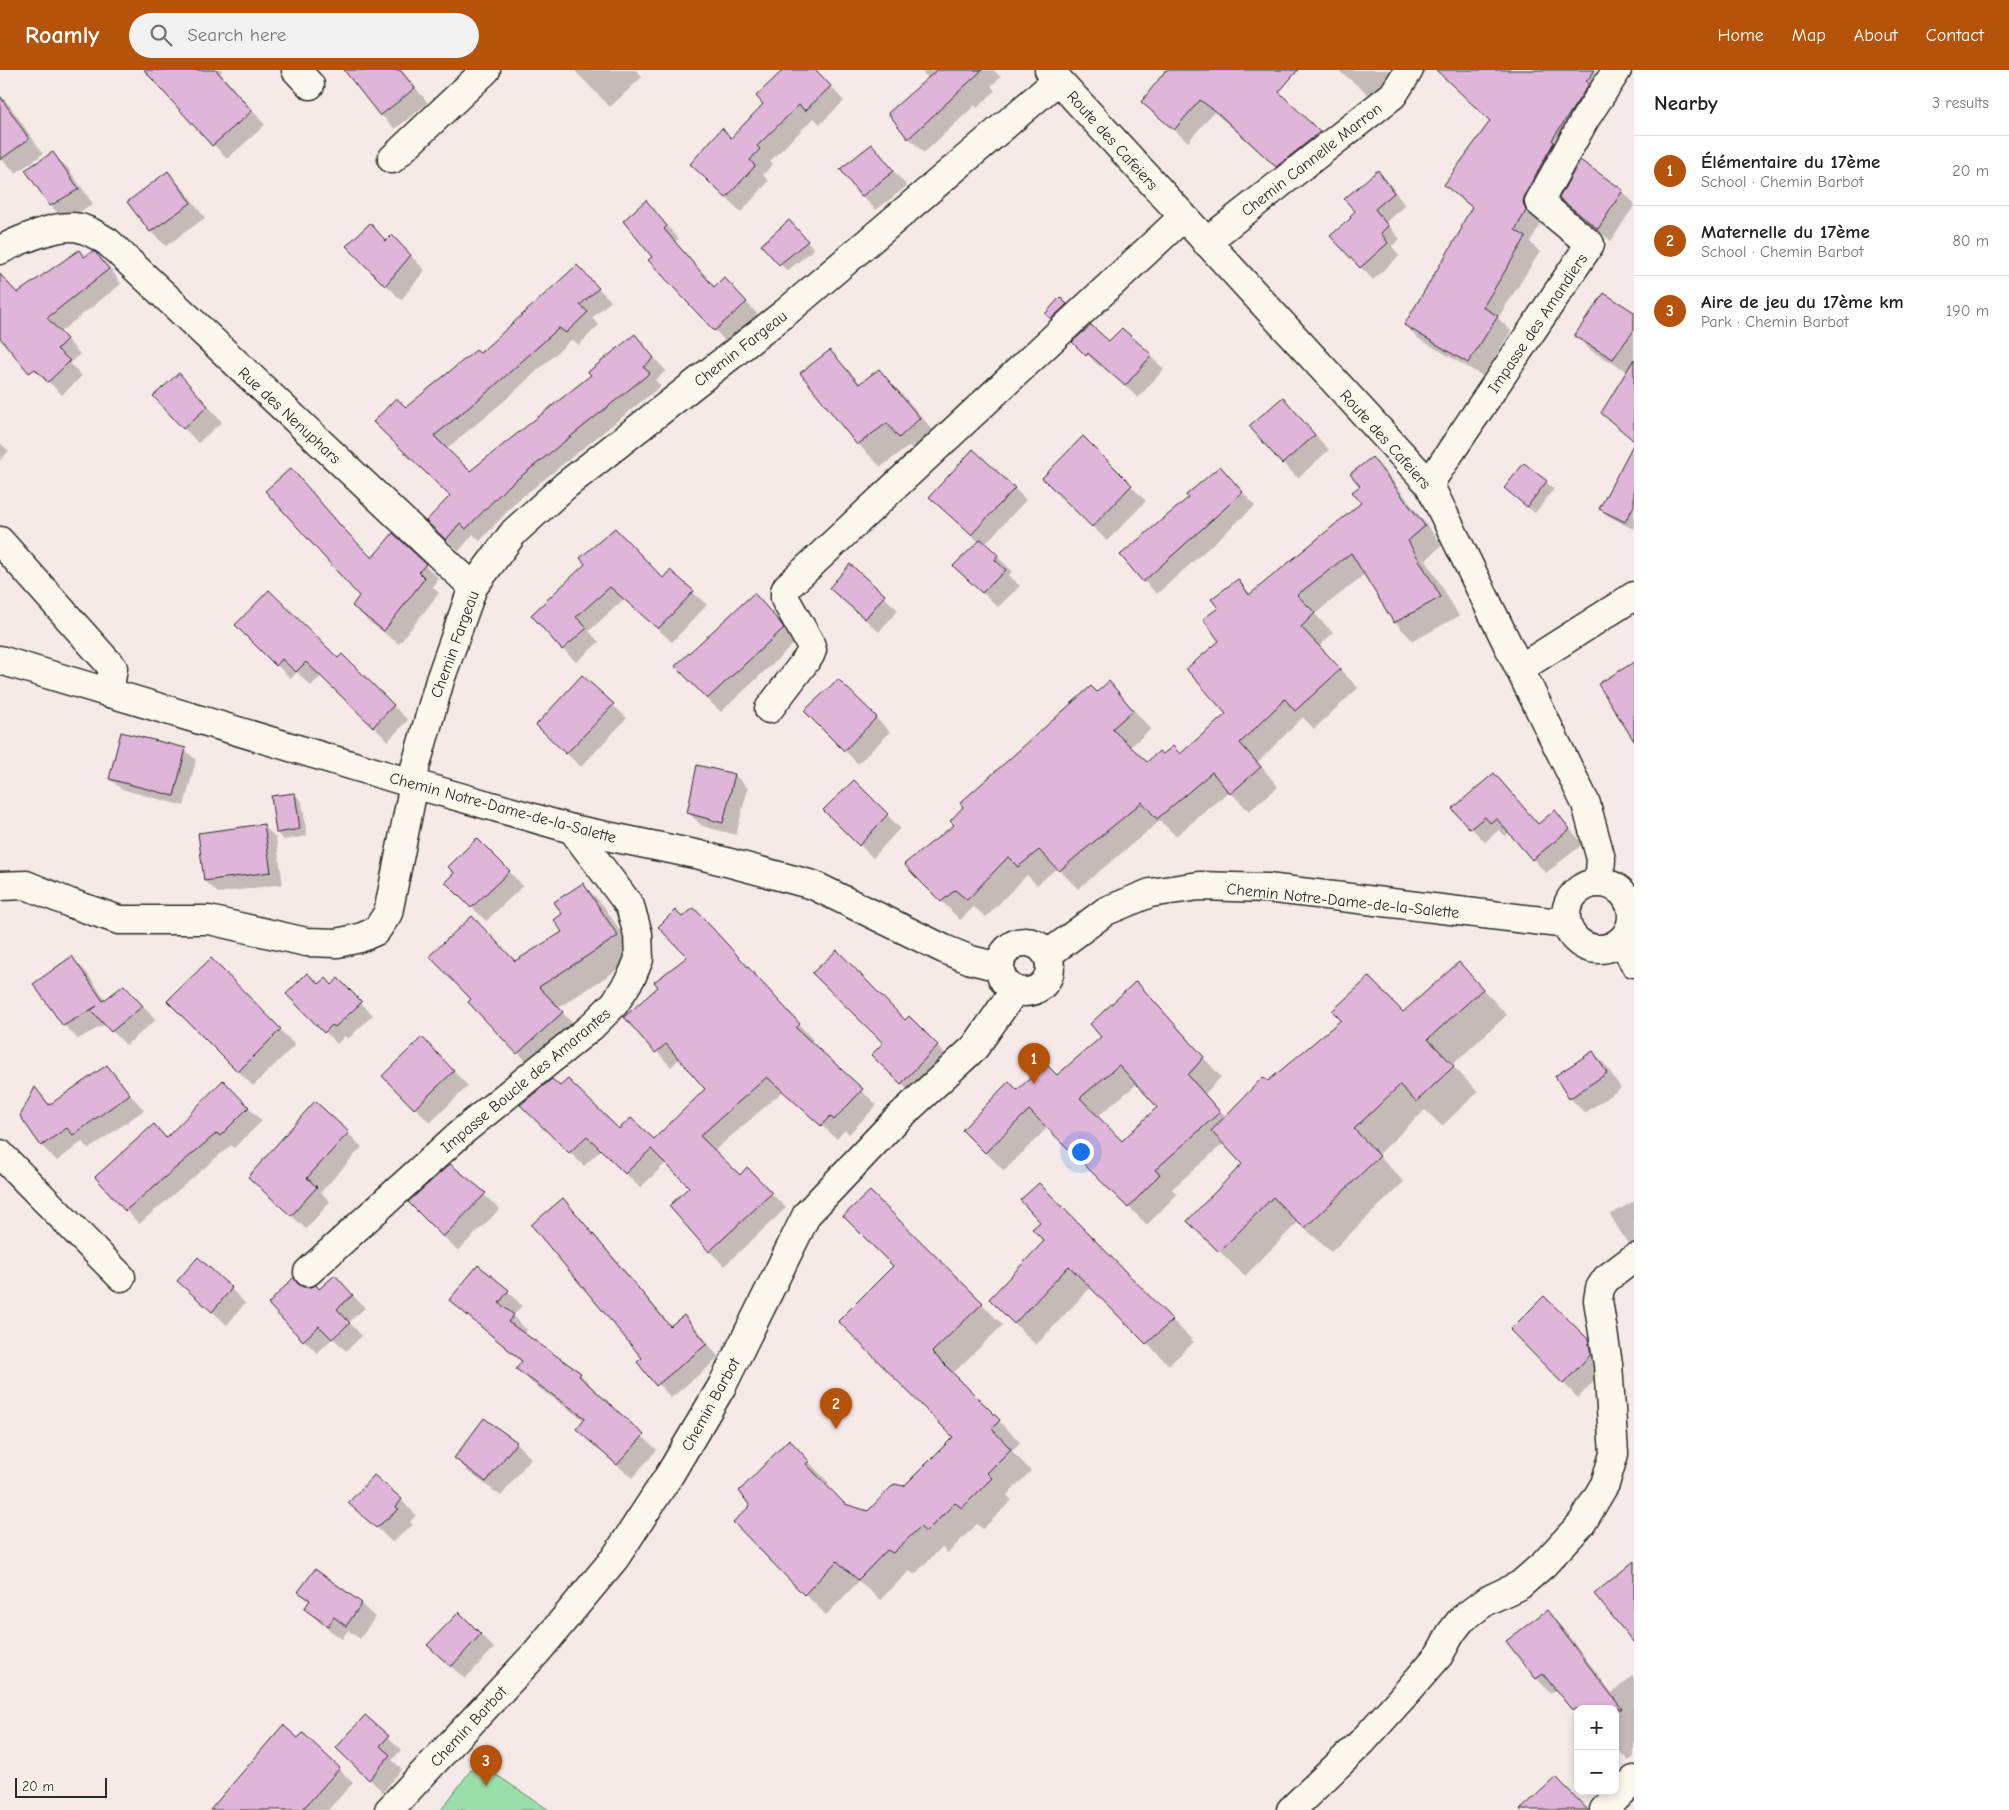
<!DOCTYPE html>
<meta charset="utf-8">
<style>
:root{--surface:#fff;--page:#f2f2f2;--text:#222;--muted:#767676;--line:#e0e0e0;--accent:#b45309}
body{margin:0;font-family:"Comic Neue",sans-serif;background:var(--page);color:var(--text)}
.controls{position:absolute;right:15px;bottom:15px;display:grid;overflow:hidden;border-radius:10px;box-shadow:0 2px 8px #0003}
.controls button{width:45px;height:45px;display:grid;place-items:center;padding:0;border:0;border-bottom:1px solid var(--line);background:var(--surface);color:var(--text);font:25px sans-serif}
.scale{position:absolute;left:15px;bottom:12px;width:92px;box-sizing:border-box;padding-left:5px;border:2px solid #2b2b2b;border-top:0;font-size:14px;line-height:18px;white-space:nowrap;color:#2b2b2b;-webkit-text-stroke:4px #fbf7ec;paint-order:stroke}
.you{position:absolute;left:1080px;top:1081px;width:18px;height:18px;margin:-12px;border:4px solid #fff;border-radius:50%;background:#1a73e8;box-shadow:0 0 0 8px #1a73e833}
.badge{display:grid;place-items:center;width:32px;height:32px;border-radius:50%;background:var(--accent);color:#fff;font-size:16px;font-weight:700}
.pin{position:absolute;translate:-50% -41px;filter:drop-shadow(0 1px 2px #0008)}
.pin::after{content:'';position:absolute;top:26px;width:18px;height:15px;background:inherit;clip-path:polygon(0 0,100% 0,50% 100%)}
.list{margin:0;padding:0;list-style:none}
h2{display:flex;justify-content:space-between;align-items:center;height:65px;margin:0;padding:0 20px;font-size:21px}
h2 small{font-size:16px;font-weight:400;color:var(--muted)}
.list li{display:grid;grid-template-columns:32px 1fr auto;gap:15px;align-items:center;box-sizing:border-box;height:70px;padding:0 20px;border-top:1px solid var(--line)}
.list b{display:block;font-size:19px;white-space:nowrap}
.list p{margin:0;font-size:16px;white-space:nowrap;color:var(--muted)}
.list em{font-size:16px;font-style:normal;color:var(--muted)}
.icon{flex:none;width:28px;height:28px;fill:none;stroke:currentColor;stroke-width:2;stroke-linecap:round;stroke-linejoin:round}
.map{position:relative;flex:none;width:1634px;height:1740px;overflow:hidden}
header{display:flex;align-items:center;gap:30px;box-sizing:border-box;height:70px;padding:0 25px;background:var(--accent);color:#fff}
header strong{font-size:24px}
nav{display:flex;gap:28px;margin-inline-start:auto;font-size:18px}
.search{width:350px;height:45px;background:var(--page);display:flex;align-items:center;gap:12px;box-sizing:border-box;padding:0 18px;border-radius:28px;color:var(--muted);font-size:19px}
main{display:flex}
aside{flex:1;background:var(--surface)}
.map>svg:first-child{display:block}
.green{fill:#9adeaa;stroke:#62846a}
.shadow{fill:#0003;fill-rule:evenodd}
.building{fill:#e0b5da;stroke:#2b2b2b;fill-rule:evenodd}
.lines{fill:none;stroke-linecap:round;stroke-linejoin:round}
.street-casing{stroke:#2b2b2b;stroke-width:31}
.secondary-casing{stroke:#2b2b2b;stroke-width:31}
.street{stroke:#fbf7ec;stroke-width:28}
.secondary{stroke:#fbf7ec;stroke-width:28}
.labels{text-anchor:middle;stroke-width:4;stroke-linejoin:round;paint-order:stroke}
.street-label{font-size:16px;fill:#2b2b2b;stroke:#fbf7ec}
</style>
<header>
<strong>Roamly</strong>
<div class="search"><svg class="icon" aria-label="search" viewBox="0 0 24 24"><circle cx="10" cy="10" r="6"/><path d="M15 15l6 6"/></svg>Search here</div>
<nav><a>Home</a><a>Map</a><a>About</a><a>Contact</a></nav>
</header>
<main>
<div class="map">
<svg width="1634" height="1740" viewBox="0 0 1634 1740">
<rect width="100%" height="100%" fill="#f6eae8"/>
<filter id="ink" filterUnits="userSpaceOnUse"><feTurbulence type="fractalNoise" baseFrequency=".02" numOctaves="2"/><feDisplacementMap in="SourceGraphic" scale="10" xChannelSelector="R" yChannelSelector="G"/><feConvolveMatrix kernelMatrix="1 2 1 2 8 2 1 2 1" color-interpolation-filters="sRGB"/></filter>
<g filter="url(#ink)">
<path class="green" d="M477 1692 549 1740H441Z"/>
<path class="shadow" d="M145 0H223L220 3 265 55 227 89Z
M346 0H401L428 33 395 59 381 45Z
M574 0H636L642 7 610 37Z
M784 0H816L844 31 820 54 814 48 770 91 773 94 763 105 769 111 741 142 705 108 764 34Z
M920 0H993L1001 7 991 16 995 21 977 38 975 35 924 83 909 68 890 43 929 9Z
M1162 0H1230L1313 69 1325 81 1290 109 1214 42 1188 72 1142 31 1165 3Z
M1338 0H1396L1382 35Z
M1441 0H1594L1608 14 1537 147 1540 155 1530 172 1540 182 1498 248 1511 261 1483 306 1419 269 1405 255 1464 158 1473 139 1460 129 1477 142 1478 140 1459 125V128L1446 115 1492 51Z
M0 25 10 36 43 84 16 103 0 87Z
M872 76 907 116 876 140 862 126Z
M53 84 68 98 93 134 65 150 51 136Z
M1581 92 1622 121 1634 133V136L1611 171 1574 141 1561 128Z
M1378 102 1390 114 1405 136 1386 152 1400 169 1392 176 1399 186 1373 210 1332 166 1353 148Z
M168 103 183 118 205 148 166 176 151 162 129 132Z
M646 132 679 169 675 172 714 218 736 221 758 245 727 273 650 190 654 187Z
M796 159 814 179 787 201 763 175Z
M392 167 425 200 401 230 348 176 387 172Z
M96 185 111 199 121 214 60 262 80 284 70 293 82 306 62 325 49 312 47 313 0 263V206L18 224 85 188Z
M577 197 611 231 592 248 599 255 579 275 572 269 503 332 446 379 470 402 593 305 635 266 666 301 655 310 661 316 517 431 480 471 473 464 459 481 440 463 451 427 406 339 480 285Z
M1634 243V293L1628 302 1590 280 1576 266Z
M1122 260 1164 299 1138 328 1102 295 1100 297 1074 272 1109 273Z
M830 281 861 314 879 301 901 323 942 371 922 389 909 376 881 397 858 374 801 304Z
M194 320 222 352 198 373 184 358Z
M1283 329 1329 380 1298 408 1283 393Z
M1083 368 1146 431 1107 471 1044 408Z
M0 373 9 381 0 390Z
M1372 389 1390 407 1442 475 1426 490 1459 546 1413 571 1395 552 1365 504 1315 544 1333 563 1319 577 1358 618 1314 659 1303 647 1258 692 1278 717 1249 741 1229 721 1176 766 1160 751 1078 819 1057 798 1037 815 1027 805 986 847 974 837 960 850 906 794 956 755 1109 613 1151 659 1130 677 1146 693 1163 686 1180 685 1228 644 1219 538 1237 511 1252 525 1363 433 1361 416Z
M1524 395 1554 419 1535 443 1513 425Z
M1634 397V457L1633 459 1608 446 1600 439Z
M291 400 372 490 394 465 439 509 433 517 439 523 399 574 367 550 353 535 361 526Z
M1233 411 1255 436 1157 524 1144 511Z
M1014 418 1026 430 985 474 1012 501 1009 505 1020 516 998 537 970 511 979 472 943 439Z
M587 494 663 510 671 502 707 535 672 572 624 529 589 561 599 572 576 592 563 579Z
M850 496 898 540 879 562 830 518Z
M767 538 792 566 796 572 721 642 707 629Z
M236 555 338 590 342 586 408 650 388 671 321 606 311 616 297 602 291 609Z
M838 610 890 662 858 694 806 641Z
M613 635 627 648 581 697 551 669Z
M185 680 196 690 184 736 121 719 110 709Z
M735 705 748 718 736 765 702 756 688 742Z
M854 712 900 758 873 788 825 740Z
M295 724 302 732 307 766 284 770 277 763Z
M1453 739 1539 755 1555 742 1583 774 1546 803 1509 762 1505 766 1499 760 1485 772Z
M263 755 276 768 283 814 218 823 205 811Z
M477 769 523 816 486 851 447 812 456 803Z
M583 814 603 835 637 887 558 938 582 963 538 1003 470 932 516 893 564 862Z
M682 849 709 854 813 970 810 973 877 1035 849 1064 845 1060 837 1069 783 1021 714 1081 740 1106 747 1099 786 1138 724 1196 710 1181 691 1117 667 1092 640 1118 602 1079 584 1096 522 1035 654 1071 706 1019 680 988 671 997 626 947 660 917 688 887Z
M72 888 86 902 106 930 124 916 156 950 126 975 105 954 78 969 64 955Z
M211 890 295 975 253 1016 169 931Z
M1459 894 1507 945 1452 995 1478 1022 1442 1056 1425 1040 1378 1085 1404 1112 1331 1182 1298 1152 1245 1206 1214 1176 1244 1094 1224 1073 1172 1119 1177 1124 1147 1155 1048 1057 1004 1101 964 1060 1017 1021 1057 1007 1103 967 1136 913 1221 1007 1205 1024 1226 1047 1268 1013 1404 944ZM1137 1014 1159 1037 1122 1073 1097 1047Z
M338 910 373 945 348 969 345 966 337 974 288 924 319 916H332Z
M909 948 952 991 916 1028 873 985Z
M1593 982 1607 997 1621 1018 1585 1043 1570 1028Z
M436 984 468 1016 430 1053 384 1006Z
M106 997 144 1040 89 1079 82 1072 57 1091 42 1076 21 1046 35 1019 51 1036Z
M223 1012 262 1051 234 1078 231 1075 139 1154 126 1140 154 1055 167 1068Z
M348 1063 362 1077 321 1122 330 1132 306 1159 264 1121Z
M450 1095 500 1139 458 1181 410 1132Z
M1039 1115 1194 1272 1169 1295 1091 1217 1036 1275 990 1229 1046 1171Z
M870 1123 1003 1255 952 1304 1020 1372 1012 1381 1031 1401 1007 1425 1012 1430 983 1459 977 1454 948 1483 942 1477 915 1504 909 1501 880 1530 859 1511 826 1545 805 1524 752 1436 789 1371 829 1413 826 1416 845 1435 868 1442 905 1418 955 1367Z
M563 1130 576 1143 671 1256 684 1246 698 1260 719 1288 671 1328 639 1292 644 1288Z
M1634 1131V1180L1628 1174 1610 1145Z
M294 1209 302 1218 319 1221 348 1220 365 1238 349 1252 362 1266 346 1281 333 1268 317 1283 304 1270Z
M231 1219 245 1233 227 1255 193 1224Z
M508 1221 522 1236 513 1246 527 1260 524 1264 580 1304 594 1319 593 1320 657 1380 632 1408 592 1373 585 1351 532 1313 518 1299 522 1292 451 1230Z
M1512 1260 1587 1270 1603 1285 1605 1299 1578 1328Z
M516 1373 531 1388 501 1426 470 1403 455 1388Z
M401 1430 416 1445 410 1452 413 1455 392 1472 350 1433Z
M300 1522 361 1534 375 1547 360 1569 348 1560 342 1569 319 1552 305 1538 310 1532Z
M1547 1542 1561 1556 1612 1623 1632 1606 1634 1608V1687L1629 1691 1615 1677V1639L1557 1619 1551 1623 1537 1609 1508 1571Z
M459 1543 494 1578 465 1609 442 1588Z
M388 1667 401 1680 392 1690 402 1699 383 1722 350 1691Z
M298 1670 339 1699 353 1713 328 1740H212L243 1701Z"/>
<path class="building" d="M144 0H216L252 41 212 76Z
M344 0H400L415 18 380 46Z
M783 0H816L831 16 805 41 799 35 757 76 760 79 750 90 755 96 726 128 690 94 722 58 731 68 763 34 756 26Z
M937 0H982L908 69 888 43Z
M1166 0H1298L1279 22 1320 62 1276 97 1219 44 1200 30 1174 60 1141 32Z
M1436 0H1595L1586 12 1589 14 1552 70 1554 72 1525 124 1523 132 1526 141 1515 160 1526 167 1483 237 1498 246 1468 293 1404 255 1462 158 1461 156 1472 137 1444 115 1490 51Z
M0 26 29 69 0 90Z
M872 74 894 101 861 127 840 99Z
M53 82 79 119 50 136 25 100Z
M1580 90 1623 120 1598 159 1559 128Z
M1378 100 1394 123 1375 139 1388 156 1381 163 1388 173 1360 198 1330 166 1351 148 1350 146 1355 141 1344 129Z
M168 101 191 133 150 162 127 132Z
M646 130 667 156 664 159 714 217 724 207 747 232 714 261 648 190 652 187 623 151Z
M789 150 808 171 779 195 761 175Z
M370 153 386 171 392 165 411 185 385 216 346 176Z
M79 180 84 187 93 181 97 184 109 199 47 248 67 269 57 279 70 291 48 312 35 299 29 303 0 268V204L17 223Z
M577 195 599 218 580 235 588 242 566 263 559 258 491 319 434 366 470 401 591 305 588 302 635 264 654 288 643 297 650 303 505 419 466 459 460 453 446 470 426 451 450 426 373 352 396 328 406 337 476 280 480 283Z
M1604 223 1634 242V260L1613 289 1574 266Z
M1060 227 1067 234 1051 249 1045 244Z
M1091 255 1109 271 1122 258 1152 285 1125 316 1088 283 1086 286 1072 272Z
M830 280 859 314 879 299 920 348 899 368 887 353 857 375 800 303Z
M1634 289V371L1601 343Z
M179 303 208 336 183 359 153 326Z
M1283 327 1315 365 1282 394 1249 356Z
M1083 366 1132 415 1092 457 1042 408Z
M1634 373V436L1625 452 1599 439Z
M973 379 1015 418 971 465 929 427Z
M1372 387 1425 456 1408 471 1441 527 1394 553 1351 483 1297 525 1315 543 1301 557 1341 599 1295 641 1285 629 1240 673 1261 697 1230 724 1212 702 1157 749 1142 732 1059 801 1039 780 1018 797 1008 787 967 830 955 820 941 832 915 806 904 794 954 755 950 751 963 737 960 733 1091 616 1097 622 1109 611 1133 640 1112 659 1147 692 1159 681 1163 684 1173 676 1180 684 1226 644 1186 599 1219 571 1203 549 1218 538 1211 529 1238 509 1249 525 1361 433 1352 422 1360 416 1350 404Z
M1524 393 1547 411 1527 437 1504 418Z
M1220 396 1243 422 1143 512 1120 485 1188 428 1186 425Z
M291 398 341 456 372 488 393 463 426 494 419 502 425 508 384 561 352 536 359 526 265 421Z
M615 458 663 508 670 500 694 521 658 559 610 517 576 547 587 558 562 580 531 545 585 494 580 488Z
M981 469 998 485 995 490 1006 500 982 523 953 496Z
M850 494 885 525 865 549 829 518Z
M269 520 338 588 342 584 394 635 373 657 306 592 296 602 282 589 276 596 235 555Z
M754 523 779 551 784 558 707 629 675 596Z
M1634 592V671L1598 614Z
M582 605 614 634 566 684 536 655Z
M838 609 877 647 844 681 804 641Z
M121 662 186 678 174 726 109 709Z
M697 695 735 704 723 753 687 743Z
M1494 703 1538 754 1555 740 1570 759 1532 790 1496 748 1490 753 1485 747 1470 759 1452 739Z
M854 710 888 744 859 776 823 740Z
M295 723 300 759 276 763 271 726Z
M264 754 271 802 204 811 198 763Z
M477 768 510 801 471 838 445 812 454 803 448 797Z
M583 813 618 866 539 917 563 942 517 984 468 932 471 929 429 886 472 846 515 891 562 862 554 850 562 844 554 832Z
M694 838 800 954 796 958 863 1019 834 1050 830 1046 821 1056 767 1007 700 1066 740 1105 747 1097 772 1123 709 1182 669 1136 689 1117 651 1079 625 1104 587 1066 569 1083 520 1035 552 1009 560 1016 568 1009 619 1059 631 1048 654 1069 705 1019 666 974 655 983 624 947 658 917 654 912 687 887 658 857 675 840 682 847Z
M837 880 905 950 909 946 938 975 901 1014 871 985 883 973 812 903Z
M72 886 103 931 124 915 143 936 111 962 91 940 97 936 63 956 33 914Z
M211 888 281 959 238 1002 167 931Z
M1459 892 1483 919 1428 969 1454 996 1416 1032 1400 1015 1354 1059 1380 1086 1305 1158 1296 1151 1273 1127 1219 1182 1187 1151 1242 1094 1211 1061 1263 1007 1268 1011 1341 950 1332 941 1369 907 1403 942Z
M307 903 319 914 326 908 332 915 338 908 362 932 335 957 332 955 324 963 286 924Z
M1136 911 1204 987 1188 1005 1220 1042 1155 1100 1160 1104 1128 1138 1029 1040 985 1083 962 1060 1009 1011 1017 1020 1046 994 1057 1005 1101 967 1090 954ZM1119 995 1157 1037 1122 1071 1080 1028Z
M422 967 454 1001 414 1039 382 1006Z
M1593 981 1607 1003 1569 1029 1555 1006Z
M107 995 130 1024 73 1065 67 1058 41 1076 20 1046 35 1017 49 1035Z
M223 1010 249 1037 220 1066 217 1063 125 1141 95 1107 154 1054 166 1068Z
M315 1031 349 1062 307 1108 317 1117 291 1146 248 1107Z
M450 1094 486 1123 443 1167 408 1132Z
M1039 1113 1173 1250 1146 1274 1069 1196 1014 1254 989 1229 1044 1171 1032 1159 1040 1152 1020 1130Z
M870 1121 983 1233 932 1282 1000 1350 992 1359 1011 1379 987 1403 992 1408 962 1438 955 1433 926 1462 920 1457 893 1483 887 1480 858 1510 837 1491 804 1525 733 1452 750 1436 739 1421 789 1369 809 1391 806 1394 845 1434 868 1441 894 1414 904 1416 953 1367 838 1251 893 1196 843 1146Z
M563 1128 670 1256 684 1245 707 1274 656 1316 637 1292 642 1288 531 1155Z
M198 1187 232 1218 212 1242 177 1211Z
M478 1195 509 1220 499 1233 514 1245 508 1252 581 1303 579 1306 644 1365 617 1395 576 1359 585 1348 516 1299 522 1291 449 1230Z
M335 1205 353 1225 337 1239 350 1253 332 1269 319 1256 303 1271 268 1234 294 1207 297 1213 303 1217H311L316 1215 319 1219Z
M1544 1226 1588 1269 1591 1284 1563 1314 1510 1260Z
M484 1348 517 1372 486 1412 454 1388Z
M374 1405 402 1429 396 1437 399 1439 376 1458 348 1433Z
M1634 1491V1573L1594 1524Z
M315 1499 362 1533 346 1556 334 1547 328 1556 304 1539 310 1530 298 1522Z
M1547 1540 1576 1579 1622 1639H1571L1543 1604 1536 1609 1520 1589 1506 1571Z
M459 1542 481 1564 451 1597 427 1575Z
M365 1645 389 1666 380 1676 390 1685 369 1710 336 1678Z
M283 1655 298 1668 303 1663 340 1698 302 1740H210Z
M1556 1707 1588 1740H1520Z"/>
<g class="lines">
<defs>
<path id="street" d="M296 0 310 15
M392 89 486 0
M1206 172 1393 25 1409 0
M0 180C19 170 63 151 83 159 92 162 100 167 108 172L473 517
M1429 414 1590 174 1539 132 1585 49 1617 0
M0 471 113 598 109 623
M1521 598 1634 526
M769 639 810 585 812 580 810 573 785 529V521L787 517 1183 147
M0 816 26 815 70 833 119 850H209L306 872 337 873 360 868 376 861 388 843 414 714 415 698 440 610 473 517 514 462 566 415 785 243 1058 10
M0 1084 121 1207
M308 1202 463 1061 591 957 615 933 632 906 639 889 638 864 630 836 572 759
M389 1740 536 1583 615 1488 670 1404 722 1316 807 1144 895 1051 975 977 1015 920
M1291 1740 1362 1672 1407 1622 1439 1585 1451 1563 1461 1550 1486 1531 1520 1515 1544 1494 1582 1453 1605 1414 1614 1384 1608 1294 1598 1230 1600 1218 1606 1209 1634 1188
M1604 1740 1634 1710"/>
<path id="secondary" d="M1049 0 1429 414 1586 734 1601 789 1599 813
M0 590 414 714 572 759 700 785 813 815 944 879 971 890 999 897
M1566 846a33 33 0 1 1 66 0a33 33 0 1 1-66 0Z
M1623 870 1634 893
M1000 897a25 25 0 1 1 50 0a25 25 0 1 1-50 0Z
M1047 885 1106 841 1150 823 1199 816 1267 818 1567 854"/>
</defs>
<use href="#street" class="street-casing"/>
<use href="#secondary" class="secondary-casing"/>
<use href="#street" class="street"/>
<use href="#secondary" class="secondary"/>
</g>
</g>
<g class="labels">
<g class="street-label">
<text transform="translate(1113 70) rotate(48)" y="6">Route des Cafeiers</text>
<text transform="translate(1311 89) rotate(-38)" y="6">Chemin Cannelle Marron</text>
<text transform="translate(1537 253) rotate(-56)" y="6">Impasse des Amandiers</text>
<text transform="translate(740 278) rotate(-38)" y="6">Chemin Fargeau</text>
<text transform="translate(290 345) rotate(43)" y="6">Rue des Nenuphars</text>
<text transform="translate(1386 369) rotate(48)" y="6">Route des Cafeiers</text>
<text transform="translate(454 574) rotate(-70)" y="6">Chemin Fargeau</text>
<text transform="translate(503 737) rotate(15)" y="6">Chemin Notre-Dame-de-la-Salette</text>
<text transform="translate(1343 830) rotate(6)" y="6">Chemin Notre-Dame-de-la-Salette</text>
<text transform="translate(525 1010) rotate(-40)" y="6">Impasse Boucle des Amarantes</text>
<text transform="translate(710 1334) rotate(-61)" y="6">Chemin Barbot</text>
<text transform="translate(468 1656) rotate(-47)" y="6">Chemin Barbot</text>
</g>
</g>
</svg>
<div class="controls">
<button>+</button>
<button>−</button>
</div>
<div class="scale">20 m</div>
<div class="you"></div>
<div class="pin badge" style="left:1034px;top:1014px">1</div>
<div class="pin badge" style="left:836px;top:1359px">2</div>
<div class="pin badge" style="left:486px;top:1716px">3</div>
</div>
<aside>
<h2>Nearby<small>3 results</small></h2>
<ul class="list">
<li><span class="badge">1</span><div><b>Élémentaire du 17ème</b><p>School · Chemin Barbot</p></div><em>20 m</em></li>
<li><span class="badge">2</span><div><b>Maternelle du 17ème</b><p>School · Chemin Barbot</p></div><em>80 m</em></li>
<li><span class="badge">3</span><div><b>Aire de jeu du 17ème km</b><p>Park · Chemin Barbot</p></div><em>190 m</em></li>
</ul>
</aside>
</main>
